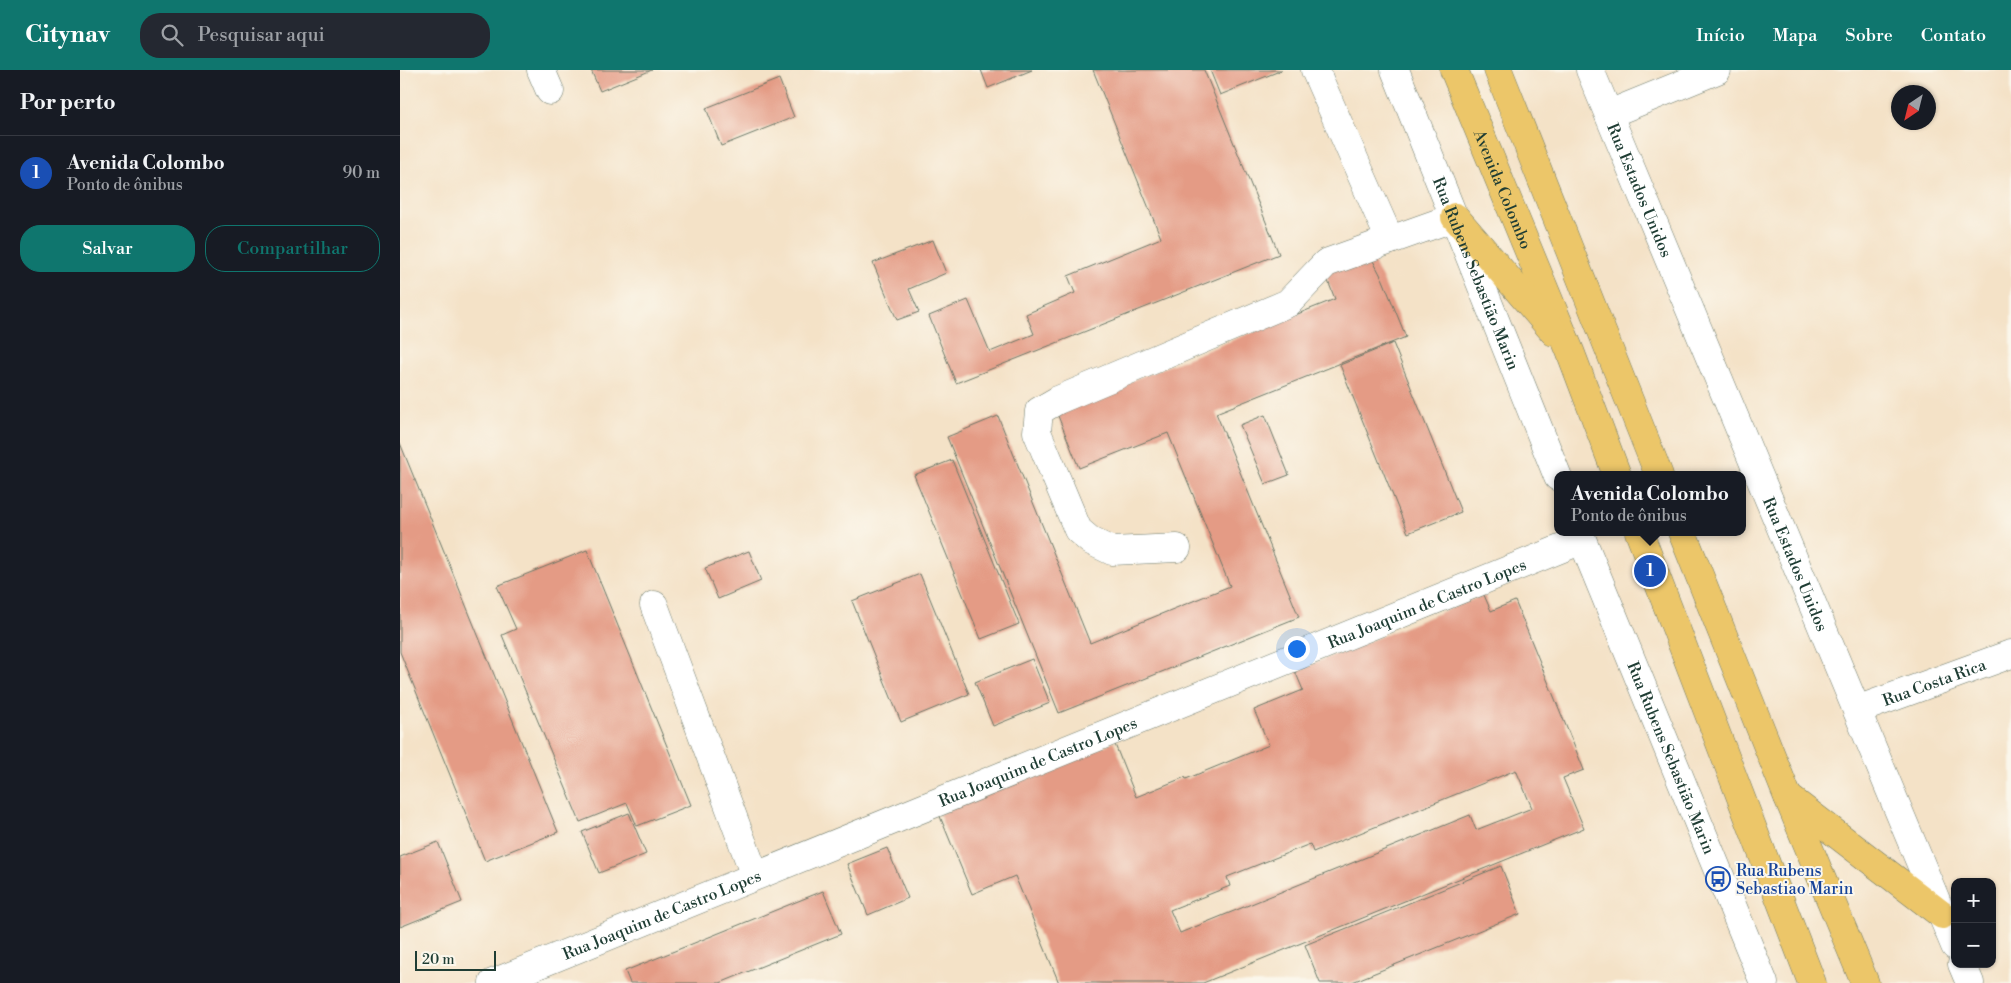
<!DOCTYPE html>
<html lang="pt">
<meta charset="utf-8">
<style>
:root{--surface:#171b24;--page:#242831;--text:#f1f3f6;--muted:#9ea1a6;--line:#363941;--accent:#0f766e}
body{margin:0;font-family:"Libre Bodoni",serif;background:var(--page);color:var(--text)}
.controls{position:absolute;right:15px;bottom:15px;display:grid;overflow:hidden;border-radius:10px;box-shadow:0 1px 4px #0004}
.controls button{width:45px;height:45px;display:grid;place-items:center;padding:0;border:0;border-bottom:1px solid var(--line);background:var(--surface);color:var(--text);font:25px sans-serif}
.compass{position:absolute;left:1491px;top:15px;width:45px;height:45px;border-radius:50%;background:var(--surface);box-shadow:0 1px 4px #0004;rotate:215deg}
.scale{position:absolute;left:15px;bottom:12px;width:81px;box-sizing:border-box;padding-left:5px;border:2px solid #1f3d34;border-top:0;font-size:14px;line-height:18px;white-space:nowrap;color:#1f3d34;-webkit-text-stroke:4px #fbf7ec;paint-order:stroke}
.you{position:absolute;left:896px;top:578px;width:18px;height:18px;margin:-12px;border:4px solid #fff;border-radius:50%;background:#1a73e8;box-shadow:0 0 0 8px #1a73e833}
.badge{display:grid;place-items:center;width:32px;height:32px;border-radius:50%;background:var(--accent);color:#fff;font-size:16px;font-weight:700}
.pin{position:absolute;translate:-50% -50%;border:2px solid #fff;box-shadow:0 1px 5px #0006}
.popup{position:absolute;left:1154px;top:401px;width:192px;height:65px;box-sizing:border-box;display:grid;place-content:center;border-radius:10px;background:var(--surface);filter:drop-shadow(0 1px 4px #0005);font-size:16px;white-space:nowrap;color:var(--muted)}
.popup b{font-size:19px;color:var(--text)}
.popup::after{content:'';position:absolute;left:50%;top:100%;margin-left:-10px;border:10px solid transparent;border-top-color:var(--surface)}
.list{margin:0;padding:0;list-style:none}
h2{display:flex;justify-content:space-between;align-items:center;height:65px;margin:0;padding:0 20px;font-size:21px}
h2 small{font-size:16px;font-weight:400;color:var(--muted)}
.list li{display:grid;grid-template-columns:32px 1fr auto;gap:15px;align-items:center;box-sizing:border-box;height:75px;padding:0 20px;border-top:1px solid var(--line)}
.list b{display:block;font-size:19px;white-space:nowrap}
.list p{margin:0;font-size:16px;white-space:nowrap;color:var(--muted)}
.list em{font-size:16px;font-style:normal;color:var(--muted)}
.actions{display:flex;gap:10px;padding:15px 20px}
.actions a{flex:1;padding:11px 0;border:1px solid var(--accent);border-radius:20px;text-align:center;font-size:18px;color:var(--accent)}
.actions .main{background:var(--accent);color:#fff}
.icon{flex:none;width:28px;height:28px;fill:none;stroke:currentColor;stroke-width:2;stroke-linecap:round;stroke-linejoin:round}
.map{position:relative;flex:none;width:1611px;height:913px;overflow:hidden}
header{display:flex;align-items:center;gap:30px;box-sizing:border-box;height:70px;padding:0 25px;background:var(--accent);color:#fff}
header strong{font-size:24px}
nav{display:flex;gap:28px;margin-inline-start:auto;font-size:18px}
.search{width:350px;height:45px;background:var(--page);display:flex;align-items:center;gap:12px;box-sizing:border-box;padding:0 18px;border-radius:20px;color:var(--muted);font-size:19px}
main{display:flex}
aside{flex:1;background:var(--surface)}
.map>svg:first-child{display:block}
.building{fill:#e49b85;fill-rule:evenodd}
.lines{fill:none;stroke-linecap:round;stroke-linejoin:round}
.minor-casing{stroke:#6a7767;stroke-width:29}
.major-casing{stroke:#6a7767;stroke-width:29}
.minor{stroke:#fff;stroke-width:28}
.major{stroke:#ecc669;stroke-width:28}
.labels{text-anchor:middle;stroke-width:4;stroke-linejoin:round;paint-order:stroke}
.street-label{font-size:16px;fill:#1f3d34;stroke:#fbf7ec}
.transit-label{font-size:16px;fill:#164399;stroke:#fbf7ec;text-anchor:start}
</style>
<header>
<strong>Citynav</strong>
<div class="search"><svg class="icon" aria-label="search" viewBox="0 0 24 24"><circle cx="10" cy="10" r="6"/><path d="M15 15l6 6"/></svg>Pesquisar aqui</div>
<nav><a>Início</a><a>Mapa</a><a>Sobre</a><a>Contato</a></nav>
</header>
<main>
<aside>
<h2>Por perto<small></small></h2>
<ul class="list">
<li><span class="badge" style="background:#1a4fb4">1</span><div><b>Avenida Colombo</b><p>Ponto de ônibus</p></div><em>90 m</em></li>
</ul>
<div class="actions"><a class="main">Salvar</a><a>Compartilhar</a></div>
</aside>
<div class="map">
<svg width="1611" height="913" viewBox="0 0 1611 913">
<rect width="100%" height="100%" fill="#fbf7ec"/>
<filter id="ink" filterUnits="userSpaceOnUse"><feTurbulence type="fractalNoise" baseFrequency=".02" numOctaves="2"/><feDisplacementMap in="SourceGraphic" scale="10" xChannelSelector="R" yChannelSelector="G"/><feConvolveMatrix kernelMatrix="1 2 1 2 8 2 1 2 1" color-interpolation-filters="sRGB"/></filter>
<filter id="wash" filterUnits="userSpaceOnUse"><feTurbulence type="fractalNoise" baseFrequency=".0096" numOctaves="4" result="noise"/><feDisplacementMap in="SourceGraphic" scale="20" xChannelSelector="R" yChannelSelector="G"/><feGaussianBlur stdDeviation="1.12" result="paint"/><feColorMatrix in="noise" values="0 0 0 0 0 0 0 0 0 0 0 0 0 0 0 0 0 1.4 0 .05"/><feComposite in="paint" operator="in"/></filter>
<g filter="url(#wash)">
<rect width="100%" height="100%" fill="#f4e2c7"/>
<g id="blocks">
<path class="building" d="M191 0H252L200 21Z
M581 0H632L588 18Z
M693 0H804L879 184 556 313 529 246 568 230 590 282 634 264 626 244 675 223 668 206 761 168Z
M810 0H882L820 25Z
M379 9 394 47 321 76 306 38Z
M533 170 546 203 509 219 519 242 497 250 473 193Z
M968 181 983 210 1006 267 816 343 899 547 659 643 547 367 598 346 690 573 830 516 768 363 679 398 656 341 935 229 923 198Z
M993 273 1061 442 1008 463 940 295Z
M865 345 889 405 865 414 840 355Z
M0 373 158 762 85 791 0 582Z
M552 390 619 554 581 569 514 405Z
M187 480 291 735 237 756 227 733 180 752 102 565 116 559 97 516Z
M349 481 361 511 318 529 305 498Z
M520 504 569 624 501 652 452 531Z
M1084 525 1091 541 1115 531 1184 700 1163 708 1184 758 803 913H659L615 806 572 824 539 744 714 672 736 727 785 707 786 709 869 675 854 640 903 620 895 601ZM1116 700 1132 738 1076 760 1070 745 780 863 770 840 830 816 827 807 910 774 913 782Z
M632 589 650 633 593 656 575 612Z
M229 743 246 784 199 803 182 762Z
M38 772 62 832 0 857V787Z
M487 778 508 828 468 845 447 794Z
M1101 796 1120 844 950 913H920L905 875Z
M423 821 441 864 320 913H230L225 901Z"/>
</g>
</g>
<g filter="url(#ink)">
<use href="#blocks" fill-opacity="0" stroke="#6a7767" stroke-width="1"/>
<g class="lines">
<defs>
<g id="minor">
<path d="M141 0 150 21"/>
<path d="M915 0 990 170"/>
<path id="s1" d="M995 0 1158 407"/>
<path id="s2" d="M1190 0 1555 876"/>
<path d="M1209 44 1317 0"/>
<path id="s3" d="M1179 462 1364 913"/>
<path d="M777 478 712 481 691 471 678 460 637 362 639 341 658 330 888 233 926 193 1055 147"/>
<path d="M254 535 355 806"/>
<path id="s4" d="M1457 640 1611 584"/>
<path d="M1562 894 1570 913"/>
<path id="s5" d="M93 913 1182 470"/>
</g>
<g id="major">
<path id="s6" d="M1054 0 1170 281 1217 405"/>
<path d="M1098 0 1259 405"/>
<path d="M1055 147 1154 262"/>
<path d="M1239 462 1412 913"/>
<path d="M1282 462 1387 725 1465 913"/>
<path d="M1388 727 1542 845"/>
</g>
</defs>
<use href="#minor" class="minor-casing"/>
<use href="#major" class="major-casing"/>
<use href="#minor" class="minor"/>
<use href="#major" class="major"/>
</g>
</g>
<defs>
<symbol id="bus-ring" viewBox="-11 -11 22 22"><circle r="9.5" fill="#fbf7ec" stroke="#1a4fb4" stroke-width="1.5"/><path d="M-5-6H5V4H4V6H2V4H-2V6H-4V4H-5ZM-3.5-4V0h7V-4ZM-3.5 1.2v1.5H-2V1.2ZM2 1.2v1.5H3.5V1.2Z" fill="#1a4fb4"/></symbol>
</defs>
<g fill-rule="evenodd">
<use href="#bus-ring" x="1304" y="795" width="28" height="28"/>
</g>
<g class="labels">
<g class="street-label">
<text dy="6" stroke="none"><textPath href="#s6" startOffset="129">Avenida Colombo</textPath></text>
<text dy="6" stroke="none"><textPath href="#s2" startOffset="130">Rua Estados Unidos</textPath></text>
<text dy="6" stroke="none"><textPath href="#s1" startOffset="219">Rua Rubens Sebastião Marin</textPath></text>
<text dy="6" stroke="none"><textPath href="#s2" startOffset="535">Rua Estados Unidos</textPath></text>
<text dy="6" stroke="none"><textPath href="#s5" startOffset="1008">Rua Joaquim de Castro Lopes</textPath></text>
<text dy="6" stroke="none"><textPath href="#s4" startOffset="82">Rua Costa Rica</textPath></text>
<text dy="6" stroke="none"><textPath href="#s3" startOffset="244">Rua Rubens Sebastião Marin</textPath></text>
<text dy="6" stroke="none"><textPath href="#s5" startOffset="588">Rua Joaquim de Castro Lopes</textPath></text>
<text dy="6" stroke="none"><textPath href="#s5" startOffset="182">Rua Joaquim de Castro Lopes</textPath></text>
</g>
<g class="transit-label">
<text x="1336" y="806">Rua Rubens<tspan x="1336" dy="18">Sebastiao Marin</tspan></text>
</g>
</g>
</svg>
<div class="controls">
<button>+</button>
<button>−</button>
</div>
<svg class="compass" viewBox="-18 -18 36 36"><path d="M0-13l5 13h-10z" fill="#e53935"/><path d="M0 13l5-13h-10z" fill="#9ea1a6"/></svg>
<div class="scale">20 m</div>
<div class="you"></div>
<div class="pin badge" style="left:1250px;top:501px;background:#1a4fb4">1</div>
<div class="popup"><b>Avenida Colombo</b>Ponto de ônibus</div>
</div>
</main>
